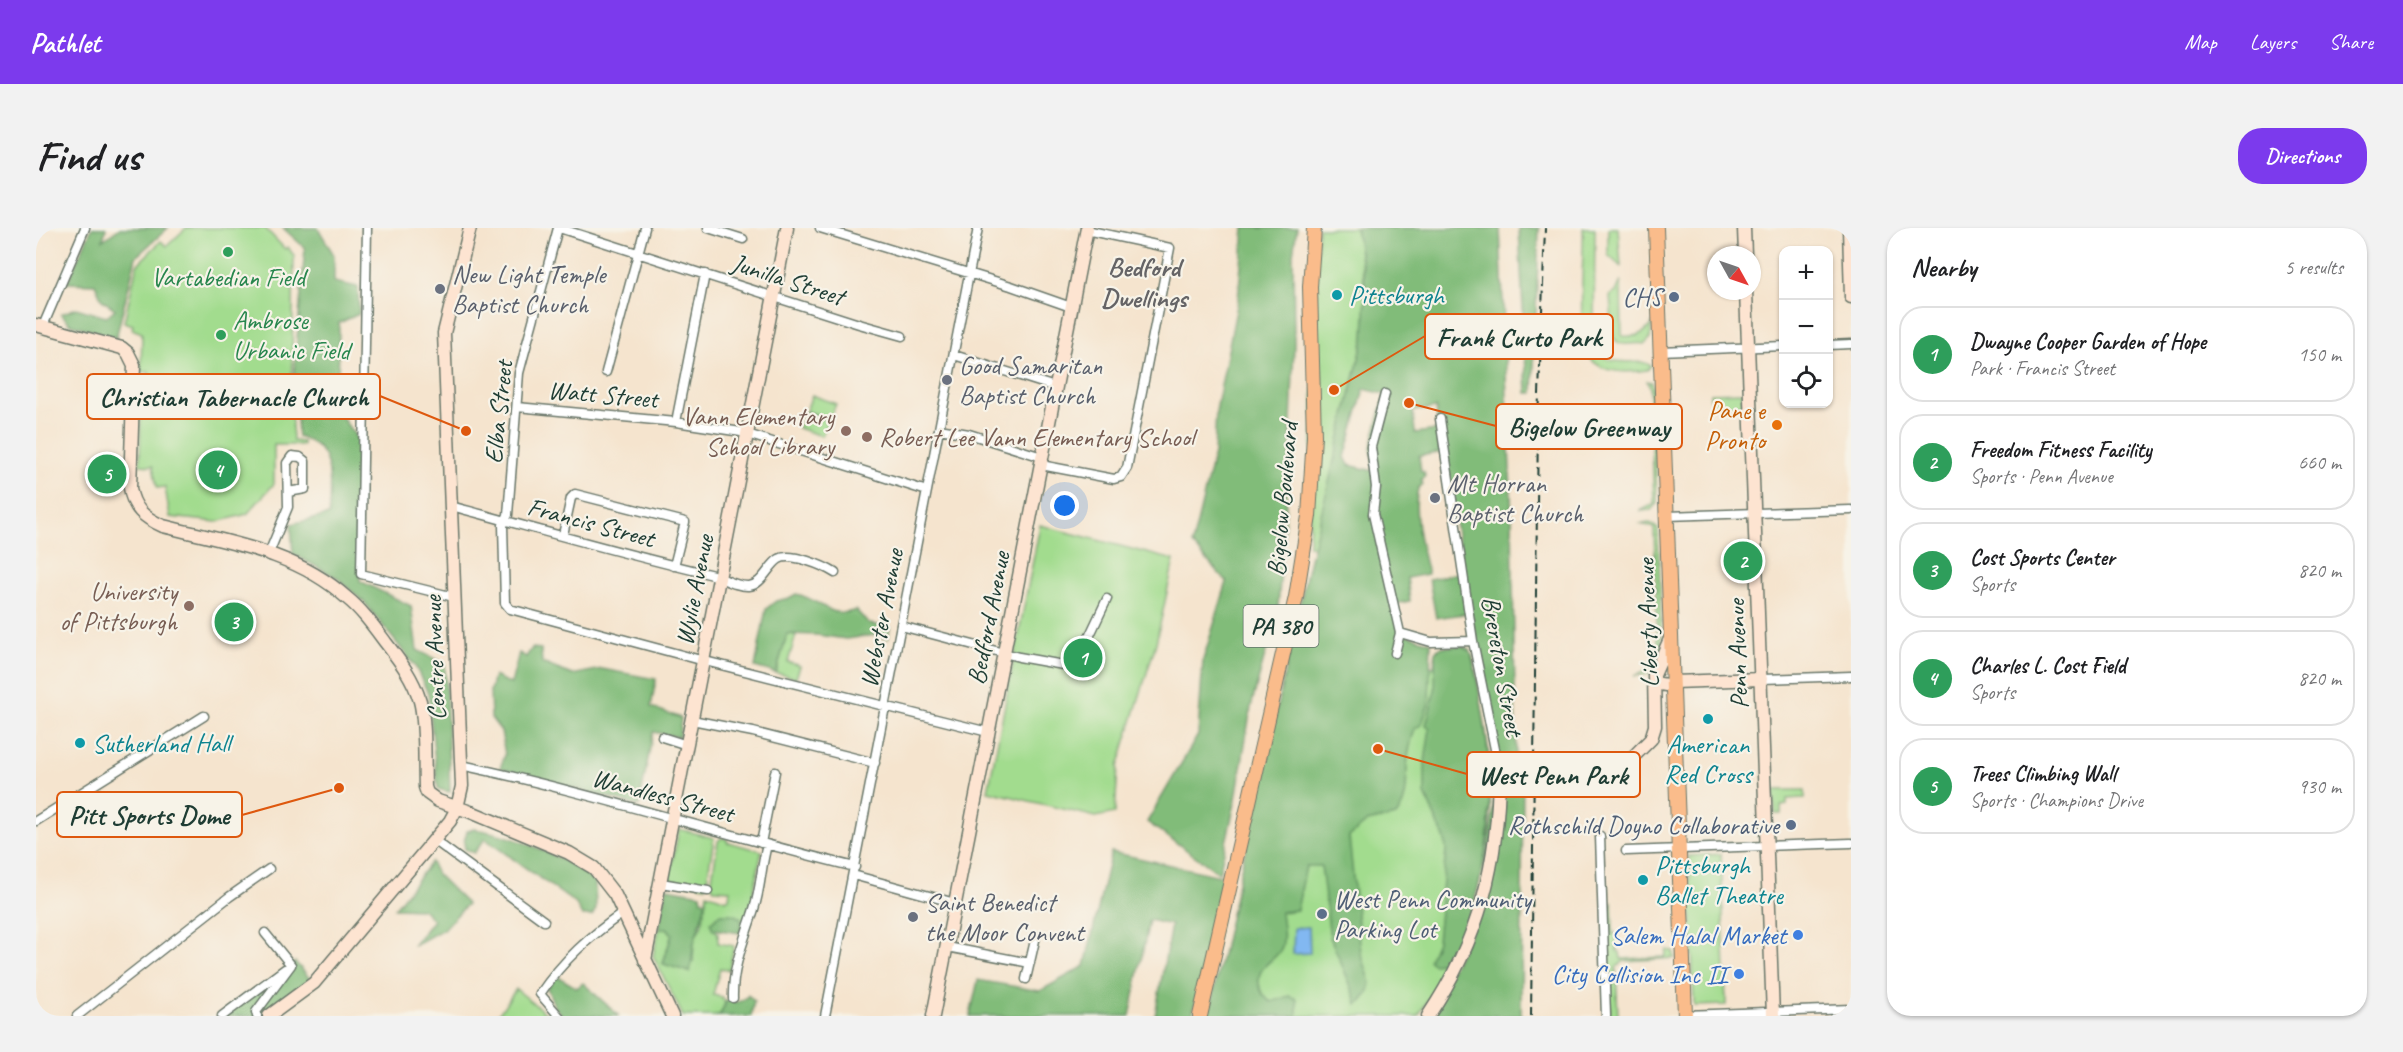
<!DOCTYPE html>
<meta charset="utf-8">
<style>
:root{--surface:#fff;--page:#f2f2f2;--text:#202124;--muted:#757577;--line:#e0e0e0;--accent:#7c3aed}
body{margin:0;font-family:Caveat,sans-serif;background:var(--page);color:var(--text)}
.controls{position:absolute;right:18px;top:18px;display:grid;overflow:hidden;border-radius:12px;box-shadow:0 2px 4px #0004}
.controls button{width:54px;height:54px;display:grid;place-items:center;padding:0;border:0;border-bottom:2px solid var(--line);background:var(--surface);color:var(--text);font:30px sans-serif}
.compass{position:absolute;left:1671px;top:18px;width:54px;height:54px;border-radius:50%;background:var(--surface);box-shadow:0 2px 4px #0004;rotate:130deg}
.you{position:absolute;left:1029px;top:278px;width:21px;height:21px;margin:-15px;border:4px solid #fff;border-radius:50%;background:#1a73e8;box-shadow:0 0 0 9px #1a73e833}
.badge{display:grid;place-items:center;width:39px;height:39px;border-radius:50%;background:var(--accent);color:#fff;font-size:20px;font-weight:700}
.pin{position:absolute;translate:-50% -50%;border:3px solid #fff;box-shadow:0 2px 6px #0006}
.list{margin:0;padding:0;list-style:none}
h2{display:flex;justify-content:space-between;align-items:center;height:78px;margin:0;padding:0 24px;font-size:26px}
h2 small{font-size:20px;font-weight:400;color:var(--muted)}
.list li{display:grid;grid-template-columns:39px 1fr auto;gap:18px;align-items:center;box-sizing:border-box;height:96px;margin:0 12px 12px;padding:0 12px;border:2px solid var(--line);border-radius:24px}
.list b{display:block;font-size:22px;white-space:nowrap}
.list p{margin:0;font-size:20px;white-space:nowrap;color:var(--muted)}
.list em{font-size:20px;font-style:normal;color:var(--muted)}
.icon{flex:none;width:33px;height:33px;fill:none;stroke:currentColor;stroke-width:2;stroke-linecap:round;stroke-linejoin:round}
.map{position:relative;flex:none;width:1815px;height:788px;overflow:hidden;border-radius:24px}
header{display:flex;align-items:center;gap:36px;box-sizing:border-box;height:84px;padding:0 30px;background:var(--accent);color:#fff}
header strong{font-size:28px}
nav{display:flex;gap:33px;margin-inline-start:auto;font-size:21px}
.intro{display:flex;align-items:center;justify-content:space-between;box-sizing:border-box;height:144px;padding:0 36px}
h1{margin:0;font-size:42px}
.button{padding:15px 27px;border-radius:24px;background:var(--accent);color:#fff;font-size:21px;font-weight:700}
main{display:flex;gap:36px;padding:0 36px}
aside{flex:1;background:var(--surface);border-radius:24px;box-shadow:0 2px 4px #0004}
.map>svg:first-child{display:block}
.green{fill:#a2dc8e;stroke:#608c61;stroke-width:1.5}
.forest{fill:#81bc79;stroke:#507c56;stroke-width:1.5;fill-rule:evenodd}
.water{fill:#82b8f1;stroke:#507a92;stroke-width:1.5}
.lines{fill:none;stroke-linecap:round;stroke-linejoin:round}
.street-casing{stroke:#6a776a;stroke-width:11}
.secondary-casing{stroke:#6a776a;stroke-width:15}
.primary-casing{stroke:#6a776a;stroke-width:16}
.street{stroke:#fff;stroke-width:8}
.secondary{stroke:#fde4d1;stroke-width:12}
.primary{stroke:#fabc8b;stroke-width:14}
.rail{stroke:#1f3d34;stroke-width:2;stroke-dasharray:9 4.5;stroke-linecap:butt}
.secondary-bridge-casing{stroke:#6a776a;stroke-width:15;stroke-linecap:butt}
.secondary-bridge{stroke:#fde4d1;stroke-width:12}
.leisure-dot{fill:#2e9e5b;stroke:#f7f3e8;stroke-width:2}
.worship-dot{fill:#6b7280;stroke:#f7f3e8;stroke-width:2}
.culture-dot{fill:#0f9aa8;stroke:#f7f3e8;stroke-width:2}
.service-dot{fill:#5c6f8a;stroke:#f7f3e8;stroke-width:2}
.food-dot{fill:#e8710a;stroke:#f7f3e8;stroke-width:2}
.education-dot{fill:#8d6e63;stroke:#f7f3e8;stroke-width:2}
.shop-dot{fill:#3f7fe0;stroke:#f7f3e8;stroke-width:2}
.labels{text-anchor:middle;stroke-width:4.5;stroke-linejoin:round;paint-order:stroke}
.shield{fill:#f7f3e8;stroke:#60746a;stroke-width:1.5}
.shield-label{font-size:24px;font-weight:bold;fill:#1f3d34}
.worship-label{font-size:26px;fill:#5b616d;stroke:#f7f3e8;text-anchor:start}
.leisure-label{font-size:26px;fill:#27864d;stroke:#f7f3e8}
.street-label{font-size:26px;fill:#1f3d34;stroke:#f7f3e8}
.culture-label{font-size:26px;fill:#0d838f;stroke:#f7f3e8;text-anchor:start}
.service-label{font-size:26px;fill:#4e5e75;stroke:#f7f3e8;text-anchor:end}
.food-label{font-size:26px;fill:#c56008;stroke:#f7f3e8;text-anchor:end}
.education-label{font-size:26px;fill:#785e54;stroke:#f7f3e8;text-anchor:end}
.shop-label{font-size:26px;fill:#366cbe;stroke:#f7f3e8;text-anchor:end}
.neighbourhood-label{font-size:27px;font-weight:bold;fill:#656466;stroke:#f7f3e8}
.leader{fill:none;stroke:#de580e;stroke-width:2}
.callout-dot{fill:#de580e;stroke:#f7f3e8;stroke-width:2}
.callout{fill:#f7f3e8;stroke:#de580e;stroke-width:2}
.callout-label{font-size:27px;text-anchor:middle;font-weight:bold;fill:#1f3d34}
</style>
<header>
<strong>Pathlet</strong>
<nav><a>Map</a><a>Layers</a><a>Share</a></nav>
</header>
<div class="intro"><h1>Find us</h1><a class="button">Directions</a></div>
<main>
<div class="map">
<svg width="1815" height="788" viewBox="0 0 1815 788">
<rect width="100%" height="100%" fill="#f7f3e8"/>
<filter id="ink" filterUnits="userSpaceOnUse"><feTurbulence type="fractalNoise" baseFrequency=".0167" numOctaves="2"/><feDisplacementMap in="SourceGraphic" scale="12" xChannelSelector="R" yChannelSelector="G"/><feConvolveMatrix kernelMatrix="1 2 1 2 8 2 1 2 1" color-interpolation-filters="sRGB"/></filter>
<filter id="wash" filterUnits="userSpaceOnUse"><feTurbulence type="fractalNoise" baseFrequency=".008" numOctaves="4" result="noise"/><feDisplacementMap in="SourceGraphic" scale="24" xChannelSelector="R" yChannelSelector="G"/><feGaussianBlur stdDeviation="1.35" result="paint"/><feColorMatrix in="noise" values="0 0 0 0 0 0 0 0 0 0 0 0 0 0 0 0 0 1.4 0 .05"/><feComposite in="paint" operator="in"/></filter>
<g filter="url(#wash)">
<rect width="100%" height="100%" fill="#f5e4ce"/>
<path class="green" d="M150 0H229L249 21 252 19 258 28 255 182 257 213 267 214V217H238V256L211 286 181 294 134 289 129 259 121 260 117 238 104 237 105 166 112 159 113 144H105L106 105 96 101 97 97 88 94 101 37 125 13 131 18Z
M1282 0H1320L1330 67 1339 0 1328 110 1297 238 1364 405 1394 434 1395 439H1398L1399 424 1402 420 1426 418 1434 421C1441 439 1442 461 1446 480 1469 600 1447 685 1382 788H1220L1174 781 1277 319 1273 318Z
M1547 0H1559L1558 104C1562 150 1598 125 1615 138L1611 142C1593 145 1566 146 1554 130 1539 110 1549 26 1547 0Z
M1572 0H1582L1585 39 1572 27Z
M1585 53 1586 108C1601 109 1607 108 1616 95L1614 111 1609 116C1599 113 1585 122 1577 109L1574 68 1580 64Z
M1611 153 1616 154 1617 158 1621 275 1615 282 1604 283 1618 276 1614 159Z
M1706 164 1707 177 1674 179V165Z
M776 167 800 176 794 191 770 183Z
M768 184 792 193 786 208 762 200Z
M1614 295 1622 301 1626 421 1613 446 1598 448 1611 442 1622 421 1618 301 1614 298 1603 296Z
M1004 297 1138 332 1120 415 1082 539 1079 585 1060 589 952 563Z
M751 406 760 407 752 434 764 438 760 450 740 445Z
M1738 562H1769V570L1751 571V577L1745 578V586H1739Z
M643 601 678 610 670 658 633 651Z
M685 610 691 611V614L726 623 715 676 704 705 703 701H677L682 705V715L698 718 693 742 684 740 677 767 686 769 689 775 685 785 681 788H647L617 728 623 701 631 700 636 706 627 735 653 744 657 733 658 712 666 696 671 665 690 672 693 670 694 662 678 661 675 657 682 613Z
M1685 626 1690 777 1658 778 1653 628Z
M1576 675 1577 706H1582L1581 723 1584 724 1585 731 1629 729 1631 722 1637 723 1639 730 1588 733 1580 740 1582 788H1574L1570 682Z
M480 761 513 788H461Z"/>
<path class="forest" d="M56 0H70L67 12 84 0H132L100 29 80 110 35 96 25 86 40 80 70 89 79 81 66 72 59 56 31 55Z
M247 0H282L298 27V54L322 59 323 86 303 95 302 184 326 217 323 275 324 353 375 378 381 422 409 436 414 564 402 561 392 465 379 438 329 375 300 349 257 326 255 296 293 287C293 256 301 218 262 209L257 156 269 20Z
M1208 0H1261L1257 26 1258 116 1254 222 1242 379 1215 479 1200 571 1183 645 1111 594 1162 507 1167 432 1191 354 1156 316 1178 225 1180 183 1202 72Z
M1320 0H1464L1476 291 1480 528 1476 533C1468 534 1465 530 1460 524L1434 385 1400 390 1393 351 1427 344 1408 224 1383 228 1385 244H1388L1389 248 1385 252 1387 256 1382 260C1376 285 1386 322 1392 346L1371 350 1374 373 1358 376 1364 405 1395 414 1393 475 1386 496 1379 501C1376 510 1373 519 1372 529 1369 550 1374 571 1360 588L1331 594 1313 609 1325 725 1335 755C1334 764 1328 773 1321 777L1319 768 1294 709 1285 638H1270L1261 682 1245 684C1246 695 1250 711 1245 721 1242 728 1234 732 1229 738 1218 749 1223 766 1235 774L1253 768 1261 771V788H1164L1166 780 1174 781 1272 340 1328 110 1330 61ZM1328 161 1349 166 1335 219 1338 243 1313 237 1309 229ZM1400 180 1402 202 1379 205 1377 183Z
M1483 0H1503L1497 165H1491Z
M760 366C785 371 793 392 820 382L833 396 854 399 852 411 839 407 810 411 781 407 751 406 740 445 719 439 730 381 740 373 753 370Z
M1405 419 1426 418 1435 424C1461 537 1465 627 1415 734L1397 736 1393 732 1401 713 1410 622 1409 612 1389 566V534L1394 500 1390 497 1399 462V424Z
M496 420 505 421 506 435 536 447 566 441 620 451 615 479 645 490 643 509 617 504 603 578 464 540 469 527 465 503 455 490 454 463 458 448 475 456 483 425 490 429Z
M1479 539V545H1487L1485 788H1392L1444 684 1463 541Z
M438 601C474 606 533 630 559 655L560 681 556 688H546L540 676 449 611 438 625 429 621 428 614 431 603Z
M1075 624 1189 649 1156 788H1119L1135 697 1113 692 1094 788H934L942 752 1004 763 1049 738Z
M395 634 401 646 431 676 409 700 377 718 397 692 387 681 359 680Z
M631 660 665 666 666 672 670 673C667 687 663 698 659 711 655 722 658 732 653 744L627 736 636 706 631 700 623 701Z
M684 686H696L705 690 704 705 677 701 674 695Z
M259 734 278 755 233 788H186Z
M521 748 541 760 547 755 583 788H527L519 779 511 760Z
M712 767 718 773 715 788H681L685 785 691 772C700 775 706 775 712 767Z"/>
<path class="water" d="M1273 699 1274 725 1257 726 1258 700Z"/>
</g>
<g filter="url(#ink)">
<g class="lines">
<defs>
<path id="street" d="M331 0 325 346 418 369
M522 0 483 145 472 287 467 297 469 375 474 381 661 431 952 504
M523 0 823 96 866 108
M672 0 707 11
M784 0 975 58 1035 79
M7 98 49 0
M1792 117 1815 116
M1624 123 1748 118
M918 127 1019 159
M570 144 609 0
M1349 166 1335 219 1340 259 1337 286 1364 405 1359 425
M481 179 640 194 705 204 891 263
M1404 191 1437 413 1463 541
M640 194 669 46
M903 201 933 206 1006 229
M1005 237 1078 251 1085 249 1091 240 1134 20 1050 2
M415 278C501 301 587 326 673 346 686 349 699 359 713 358 726 357 733 337 743 331 755 324 788 338 799 345
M1631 288 1815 282
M527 307 535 270 539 266 649 294 638 338
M233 325 252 279 251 235 256 228 264 229 269 233V261L252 264
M865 398 983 429 1033 438 1053 409 1071 371
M1364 405 1395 414 1437 413
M1725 451 1815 448
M656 492 717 504 839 535
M626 509 651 517
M425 537C557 565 687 607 819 639
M0 593 168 488
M1564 608 1570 788
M398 612 508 693
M725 615 739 544
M1590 623 1815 615
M817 647 919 675
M625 655 672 663
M911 719 994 735
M990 751 1000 708
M697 770C696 739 709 710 718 681 725 660 725 638 731 617
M1649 787 1815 781
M41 788 193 669 233 641
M186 788 249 741
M221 788 220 784 255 737 229 705
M523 788 504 766C527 732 554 708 587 685
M789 788 942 0"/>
<path id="secondary" d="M1708 0 1709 27
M1813 0 1815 69
M1710 63 1737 788
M0 97 86 120 92 125 98 137 94 260C97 280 108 290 127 298 191 314 261 324 311 370 326 382 338 399 350 415 364 433 377 450 384 473 390 495 388 535 389 559L391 565 402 573 435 584 533 625 558 640 579 667 636 788
M1618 455 1630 457 1638 454 1725 451
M1576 536 1597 529 1615 511 1619 498 1618 447 1634 411
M609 732 751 0
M0 787V788
M233 788 278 755 414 593 421 580 426 558 408 105 434 0
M897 788 1051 0
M1392 788C1444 711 1463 633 1463 541L1479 539"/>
<path id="primary" d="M1620 0 1649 788
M1164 788 1260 369 1273 288 1278 208 1274 59 1278 0"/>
</defs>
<use href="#street" class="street-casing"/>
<use href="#secondary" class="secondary-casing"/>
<use href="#primary" class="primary-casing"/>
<use href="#street" class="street"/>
<use href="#secondary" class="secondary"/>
<use href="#primary" class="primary"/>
<path class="rail" d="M1495 788 1502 194 1509 0"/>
<defs>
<path id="secondary-bridge" d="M1479 539 1576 536"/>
</defs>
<use href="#secondary-bridge" class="secondary-bridge-casing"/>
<use href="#secondary-bridge" class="secondary-bridge"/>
</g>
</g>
<g class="leisure-dot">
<circle cx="192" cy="24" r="6"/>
<circle cx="185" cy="107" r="6"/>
</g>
<g class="worship-dot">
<circle cx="404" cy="61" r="6"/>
<circle cx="911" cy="152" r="6"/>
<circle cx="1399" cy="270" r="6"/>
<circle cx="877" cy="689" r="6"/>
</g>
<g class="culture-dot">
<circle cx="1301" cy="67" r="6"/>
<circle cx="1672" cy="491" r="6"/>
<circle cx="44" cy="515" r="6"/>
<circle cx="1607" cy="652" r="6"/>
</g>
<g class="service-dot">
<circle cx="1638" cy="69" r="6"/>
<circle cx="1755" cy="597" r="6"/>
<circle cx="1286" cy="686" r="6"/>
</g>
<circle class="food-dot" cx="1741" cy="197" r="6"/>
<g class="education-dot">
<circle cx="810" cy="203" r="6"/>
<circle cx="831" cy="209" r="6"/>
<circle cx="153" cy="378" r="6"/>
</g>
<g class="shop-dot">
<circle cx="1762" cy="707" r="6"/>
<circle cx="1703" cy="746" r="6"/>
</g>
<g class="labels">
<rect class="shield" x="1207.5" y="377" width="75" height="42" rx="4.5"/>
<g class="shield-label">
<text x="1245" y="406">PA 380</text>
</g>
<g class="worship-label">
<text x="416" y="55">New Light Temple<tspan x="416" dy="30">Baptist Church</tspan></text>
<text x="923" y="146">Good Samaritan<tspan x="923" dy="30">Baptist Church</tspan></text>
<text x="1411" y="264">Mt Horran<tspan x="1411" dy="30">Baptist Church</tspan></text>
<text x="889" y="683">Saint Benedict<tspan x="889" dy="30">the Moor Convent</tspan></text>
</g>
<g class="leisure-label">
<text x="192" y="58">Vartabedian Field</text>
<text x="197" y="101" text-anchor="start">Ambrose<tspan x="197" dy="30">Urbanic Field</tspan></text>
</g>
<g class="street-label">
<text transform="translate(752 51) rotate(18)" y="9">Junilla Street</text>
<text transform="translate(567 166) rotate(5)" y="9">Watt Street</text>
<text transform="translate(462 184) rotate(-84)" y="9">Elba Street</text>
<text transform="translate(1246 271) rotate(-85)" y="9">Bigelow Boulevard</text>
<text transform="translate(555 294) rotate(15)" y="9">Francis Street</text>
<text transform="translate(658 362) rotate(-79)" y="9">Wylie Avenue</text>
<text transform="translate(845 390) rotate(-79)" y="9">Webster Avenue</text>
<text transform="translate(952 390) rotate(-79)" y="9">Bedford Avenue</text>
<text transform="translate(1611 395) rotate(-92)" y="9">Liberty Avenue</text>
<text transform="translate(1701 426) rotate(-92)" y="9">Penn Avenue</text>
<text transform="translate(398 430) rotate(-92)" y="9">Centre Avenue</text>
<text transform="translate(1467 438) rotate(80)" y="9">Brereton Street</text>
<text transform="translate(627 567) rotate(15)" y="9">Wandless Street</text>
</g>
<g class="culture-label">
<text x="1313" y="76">Pittsburgh</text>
<text x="56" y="524">Sutherland Hall</text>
<text x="1672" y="525" text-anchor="middle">American<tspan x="1672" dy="30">Red Cross</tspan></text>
<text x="1619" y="646">Pittsburgh<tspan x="1619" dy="30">Ballet Theatre</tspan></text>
</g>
<g class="service-label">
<text x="1626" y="78">CHS</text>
<text x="1743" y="606">Rothschild Doyno Collaborative</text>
<text x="1298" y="680" text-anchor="start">West Penn Community<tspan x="1298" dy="30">Parking Lot</tspan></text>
</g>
<g class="food-label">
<text x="1729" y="191">Pane e<tspan x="1729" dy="30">Pronto</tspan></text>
</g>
<g class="education-label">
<text x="798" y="197">Vann Elementary<tspan x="798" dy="30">School Library</tspan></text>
<text x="843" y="218" text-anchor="start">Robert Lee Vann Elementary School</text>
<text x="141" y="372">University<tspan x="141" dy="30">of Pittsburgh</tspan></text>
</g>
<g class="shop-label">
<text x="1750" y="716">Salem Halal Market</text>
<text x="1691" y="755">City Collision Inc II</text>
</g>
<g class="neighbourhood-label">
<text x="1108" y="48">Bedford<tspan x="1108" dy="31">Dwellings</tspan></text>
</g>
</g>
<path class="leader" d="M1298 162L1389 108M430 203L344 168M1373 175L1460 198M1342 521L1431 546M303 560L206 587"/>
<g class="callout-dot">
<circle cx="1298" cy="162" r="6"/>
<circle cx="430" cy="203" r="6"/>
<circle cx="1373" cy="175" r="6"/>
<circle cx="1342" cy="521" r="6"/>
<circle cx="303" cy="560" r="6"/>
</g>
<g class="callout">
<rect x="1389" y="86" width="188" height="45" rx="6"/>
<rect x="51" y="146" width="293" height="45" rx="6"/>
<rect x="1460" y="176" width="186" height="45" rx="6"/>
<rect x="1431" y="524" width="173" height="45" rx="6"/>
<rect x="21" y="564" width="185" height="45" rx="6"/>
</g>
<g class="callout-label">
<text x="1483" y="118">Frank Curto Park</text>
<text x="198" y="178">Christian Tabernacle Church</text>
<text x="1553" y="208">Bigelow Greenway</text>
<text x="1517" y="556">West Penn Park</text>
<text x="113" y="596">Pitt Sports Dome</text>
</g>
</svg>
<div class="controls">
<button>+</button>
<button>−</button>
<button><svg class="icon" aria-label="locate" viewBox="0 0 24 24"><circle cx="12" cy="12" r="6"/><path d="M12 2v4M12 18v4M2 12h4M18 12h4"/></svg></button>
</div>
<svg class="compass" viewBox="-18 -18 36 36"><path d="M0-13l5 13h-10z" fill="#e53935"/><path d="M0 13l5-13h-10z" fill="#757577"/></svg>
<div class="you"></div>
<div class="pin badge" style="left:1047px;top:430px;background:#2e9e5b">1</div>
<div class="pin badge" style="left:1707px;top:333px;background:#2e9e5b">2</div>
<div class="pin badge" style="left:198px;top:394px;background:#2e9e5b">3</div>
<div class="pin badge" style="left:182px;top:242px;background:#2e9e5b">4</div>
<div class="pin badge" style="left:71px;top:246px;background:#2e9e5b">5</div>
</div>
<aside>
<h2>Nearby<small>5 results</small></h2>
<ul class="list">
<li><span class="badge" style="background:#2e9e5b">1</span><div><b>Dwayne Cooper Garden of Hope</b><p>Park · Francis Street</p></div><em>150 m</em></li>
<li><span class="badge" style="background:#2e9e5b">2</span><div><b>Freedom Fitness Facility</b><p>Sports · Penn Avenue</p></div><em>660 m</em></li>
<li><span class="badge" style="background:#2e9e5b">3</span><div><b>Cost Sports Center</b><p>Sports</p></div><em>820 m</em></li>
<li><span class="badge" style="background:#2e9e5b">4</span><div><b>Charles L. Cost Field</b><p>Sports</p></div><em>820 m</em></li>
<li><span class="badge" style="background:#2e9e5b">5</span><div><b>Trees Climbing Wall</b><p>Sports · Champions Drive</p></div><em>930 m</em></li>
</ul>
</aside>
</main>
